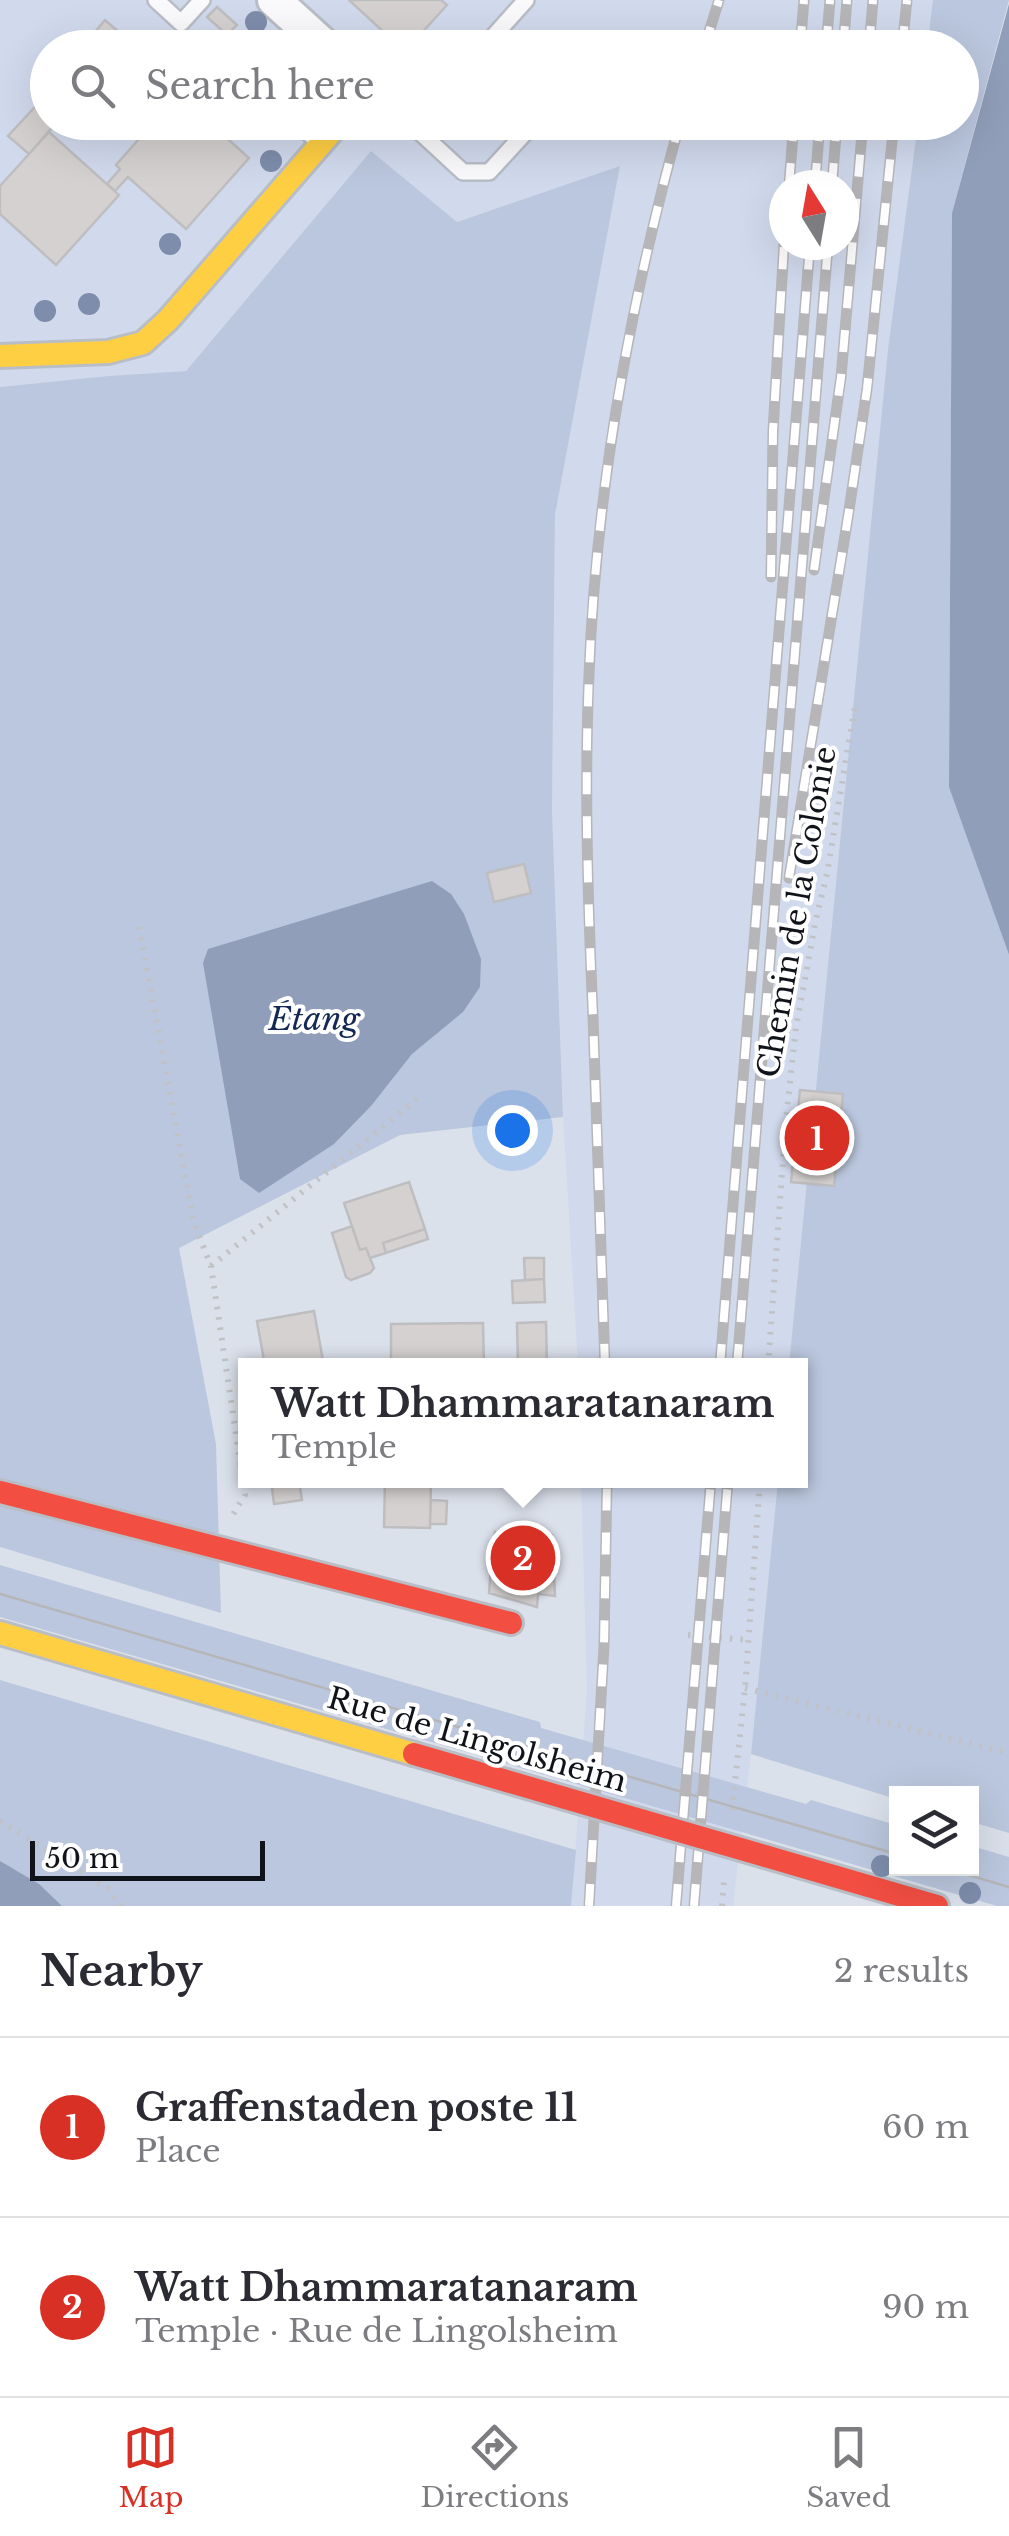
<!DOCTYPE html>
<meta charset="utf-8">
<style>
:root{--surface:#fff;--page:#f2f2f3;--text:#2b2b33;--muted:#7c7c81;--line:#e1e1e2;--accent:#d93025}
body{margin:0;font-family:"Libre Baskerville",serif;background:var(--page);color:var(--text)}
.controls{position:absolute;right:30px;bottom:30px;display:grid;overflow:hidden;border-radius:0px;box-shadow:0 10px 40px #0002}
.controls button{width:90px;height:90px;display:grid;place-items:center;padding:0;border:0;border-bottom:2px solid var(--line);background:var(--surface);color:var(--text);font:50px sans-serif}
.compass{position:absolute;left:769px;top:170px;width:90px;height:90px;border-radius:50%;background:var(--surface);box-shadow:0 10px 40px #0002;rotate:349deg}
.scale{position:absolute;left:30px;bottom:25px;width:235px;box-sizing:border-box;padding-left:10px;border:5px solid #10141a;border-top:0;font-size:28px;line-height:35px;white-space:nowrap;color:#10141a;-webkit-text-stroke:8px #fff;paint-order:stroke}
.you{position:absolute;left:512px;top:1130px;width:35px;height:35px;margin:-25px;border:8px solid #fff;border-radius:50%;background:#1a73e8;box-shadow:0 0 0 15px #1a73e833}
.badge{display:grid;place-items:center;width:65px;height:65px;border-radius:50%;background:var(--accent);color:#fff;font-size:32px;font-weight:700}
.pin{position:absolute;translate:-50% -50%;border:5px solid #fff;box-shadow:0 2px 10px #0006}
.popup{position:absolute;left:238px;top:1358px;width:570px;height:130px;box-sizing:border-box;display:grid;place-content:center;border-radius:0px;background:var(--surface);filter:drop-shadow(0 2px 8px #0005);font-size:32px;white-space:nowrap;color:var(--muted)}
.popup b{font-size:38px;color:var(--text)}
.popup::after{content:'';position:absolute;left:50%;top:100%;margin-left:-20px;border:20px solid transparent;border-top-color:var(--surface)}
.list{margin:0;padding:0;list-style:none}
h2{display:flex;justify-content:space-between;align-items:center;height:130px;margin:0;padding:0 40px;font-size:42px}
h2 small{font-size:32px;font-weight:400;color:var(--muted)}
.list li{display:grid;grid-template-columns:65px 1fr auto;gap:30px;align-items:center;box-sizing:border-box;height:180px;padding:0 40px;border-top:2px solid var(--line)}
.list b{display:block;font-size:38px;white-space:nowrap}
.list p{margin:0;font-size:32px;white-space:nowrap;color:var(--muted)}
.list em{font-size:32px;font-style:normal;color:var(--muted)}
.icon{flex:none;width:55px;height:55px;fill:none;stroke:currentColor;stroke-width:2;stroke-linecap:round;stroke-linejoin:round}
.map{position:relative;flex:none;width:1009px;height:1906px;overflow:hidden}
.search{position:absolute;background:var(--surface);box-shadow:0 10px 40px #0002;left:30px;right:30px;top:30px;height:110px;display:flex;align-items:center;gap:25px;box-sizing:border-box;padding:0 35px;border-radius:55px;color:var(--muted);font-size:38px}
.sheet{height:490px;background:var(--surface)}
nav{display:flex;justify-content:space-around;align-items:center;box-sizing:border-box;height:140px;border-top:2px solid var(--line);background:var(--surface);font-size:28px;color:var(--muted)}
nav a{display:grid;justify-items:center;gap:5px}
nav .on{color:var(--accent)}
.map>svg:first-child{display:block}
.built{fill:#d1daed;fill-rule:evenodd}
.green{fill:#bbc7de}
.water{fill:#919eb9}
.building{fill:#d5d1d1;stroke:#bebec0;stroke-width:2.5}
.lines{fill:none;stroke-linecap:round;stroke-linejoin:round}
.lane-casing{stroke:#b9bec6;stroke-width:20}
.street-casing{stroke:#b9bec6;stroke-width:38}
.slow-casing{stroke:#b9bec6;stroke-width:28}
.jam-casing{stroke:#b9bec6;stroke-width:28}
.path{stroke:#c0c2c5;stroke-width:6;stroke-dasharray:2.5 8;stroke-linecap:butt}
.lane{stroke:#fafafc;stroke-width:15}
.street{stroke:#fafafc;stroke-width:32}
.slow{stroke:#ffcf43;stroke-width:22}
.jam{stroke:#f24e42;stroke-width:22}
.tram{stroke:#b6b6b9;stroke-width:2.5}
.rail-casing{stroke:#b6b6b9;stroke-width:11}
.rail{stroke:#fff;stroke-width:8;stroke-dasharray:22;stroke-linecap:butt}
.jam-bridge-casing{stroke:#b9bec6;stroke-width:28;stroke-linecap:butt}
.jam-bridge{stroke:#f24e42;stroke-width:22}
.tree{fill:#7e8dab}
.labels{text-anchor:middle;stroke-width:8;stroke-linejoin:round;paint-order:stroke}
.street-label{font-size:30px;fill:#10141a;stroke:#fff}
.water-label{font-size:32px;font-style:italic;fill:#142854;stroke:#fff}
</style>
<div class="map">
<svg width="1009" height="1906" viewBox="0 0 1009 1906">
<rect width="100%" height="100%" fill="#dbe1eb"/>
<path class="built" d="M0 0H933L927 47 48 48V122L918 123 888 349 789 1365H578L563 1117 552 810 555 515 620 167 456 222 371 151 186 371 108 376 0 387ZM784 185H844V245H784Z
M581 1481H778L751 1754 733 1906H571L587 1690Z"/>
<path class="green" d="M933 0H1009L952 213 949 786 1009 955V1833L972 1822V1794H896V1799L751 1754 778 1481 800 1480V1366L789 1365 888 349 918 123 962 122V48L927 47Z
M371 151 457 222 620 166 555 515 552 810 563 1117 400 1135 179 1248 216 1444 221 1613 0 1547V387L108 376 186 371Z
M0 1565 540 1722 541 1728 806 1804 811 1800 896 1825V1868H972V1846L1009 1857V1906H997L0 1617Z
M0 1680 576 1850 571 1906H0Z"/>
<path class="water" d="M1009 4V955L949 787 952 213Z
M432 881 451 894 464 914 481 959 480 987 463 1012 412 1054 371 1106 334 1144 259 1193 240 1179 203 963 208 949Z
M0 1861 39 1884 62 1906H0Z"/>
<path class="building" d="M349 0H441L447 5 408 48H401Z
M217 7 237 25 227 35 207 17Z
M105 20 137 48H88L93 41 90 38Z
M48 93V122H57L29 154 8 136Z
M154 122H209L249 158 186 229 128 177 115 191 107 184 120 169 116 165Z
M49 132 119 195 56 265 0 214V186Z
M524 864 531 893 494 902 487 873Z
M800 1090 843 1094 834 1186 791 1182Z
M409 1182 425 1229 383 1243 386 1253 370 1258 366 1248 360 1250 344 1203Z
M352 1226 360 1250 366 1248 374 1268 370 1273 351 1280 346 1277 332 1233Z
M425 1229 428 1239 386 1253 383 1243Z
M524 1258H544V1279L525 1280Z
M544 1279 545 1302 513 1303 512 1281Z
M314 1311 324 1366H265L257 1321Z
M546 1322 547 1366H518L517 1323Z
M483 1323 484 1366H391V1324Z
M271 1480H299L302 1500 274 1504Z
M385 1480H431L430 1528 384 1527Z
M431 1500 447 1501 446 1524H430Z
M511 1531 543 1533 540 1573 508 1570Z
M495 1532 511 1533 508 1568 491 1566Z
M543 1533 552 1535 554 1574 540 1573Z
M491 1566 508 1568V1570L540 1573 537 1607 489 1593Z
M540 1573 554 1574 555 1596 538 1594Z"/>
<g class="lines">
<defs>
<path id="lane" d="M156 0 181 23 202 0
M483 48 526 0
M296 122 320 143
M409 122 463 172H489L535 122"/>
<path id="street" d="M274 0 327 48"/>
<path id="slow" d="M0 356 108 352 143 343 168 320 340 122
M0 1633 414 1754"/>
<path id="jam" d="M0 1492 511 1623
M414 1754 565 1798
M765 1856 937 1906"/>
</defs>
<use href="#lane" class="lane-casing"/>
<use href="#street" class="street-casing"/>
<use href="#slow" class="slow-casing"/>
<use href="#jam" class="jam-casing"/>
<path class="path" d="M139 927 194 1223 211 1266 245 1495 232 1516
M211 1266 423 1094
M768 1366 786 1119 796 1027 816 919 827 874 855 705
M688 1635 749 1640
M745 1688 1009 1753
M732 1810 745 1688 760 1480
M0 1821 108 1889 121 1906
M722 1906 724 1882"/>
<use href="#lane" class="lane"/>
<use href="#street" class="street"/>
<use href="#slow" class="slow"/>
<use href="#jam" class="jam"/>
<path class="tram" d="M0 1594 896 1854
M945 1868 1009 1887"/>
<defs>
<path id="rail" d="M704 48 719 0
M800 48 804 0
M826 48 830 0
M843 48 847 0
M869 48 873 0
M902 48 907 0
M789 185 794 122
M815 185 820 122
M832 185 837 122
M814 570 841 377 863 122
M771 577 773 431 784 244
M789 878 848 517 867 389 894 122
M605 1366C601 1249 597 1133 593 1017 588 903 584 789 589 675 596 488 630 303 680 122
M720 1366 810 245
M737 1366 828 245
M589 1906 604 1646 607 1480
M676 1906 711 1480
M694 1906 728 1480"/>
</defs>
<use href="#rail" class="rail-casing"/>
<use href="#rail" class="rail"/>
<defs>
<path id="jam-bridge" d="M565 1798 765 1856"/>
</defs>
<use href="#jam-bridge" class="jam-bridge-casing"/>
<use href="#jam-bridge" class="jam-bridge"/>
</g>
<g class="tree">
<circle cx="256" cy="22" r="11"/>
<circle cx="271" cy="161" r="11"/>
<circle cx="170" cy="244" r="11"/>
<circle cx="89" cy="304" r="11"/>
<circle cx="45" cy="311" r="11"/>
<circle cx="882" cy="1866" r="11"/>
<circle cx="970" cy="1893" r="11"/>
</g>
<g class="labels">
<g class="street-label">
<text transform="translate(797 912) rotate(-80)" y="10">Chemin de la Colonie</text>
<text transform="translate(477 1740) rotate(16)" y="10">Rue de Lingolsheim</text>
</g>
<g class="water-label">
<text x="314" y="1030">Étang</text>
</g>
</g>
</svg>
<div class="controls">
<button><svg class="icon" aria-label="layers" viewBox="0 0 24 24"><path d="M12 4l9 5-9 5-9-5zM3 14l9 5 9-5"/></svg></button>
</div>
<svg class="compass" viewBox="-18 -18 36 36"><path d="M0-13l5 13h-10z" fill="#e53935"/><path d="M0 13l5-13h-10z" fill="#7c7c81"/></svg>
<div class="scale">50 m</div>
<div class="you"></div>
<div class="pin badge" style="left:817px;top:1138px">1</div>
<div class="pin badge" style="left:523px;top:1558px">2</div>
<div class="popup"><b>Watt Dhammaratanaram</b>Temple</div>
<div class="search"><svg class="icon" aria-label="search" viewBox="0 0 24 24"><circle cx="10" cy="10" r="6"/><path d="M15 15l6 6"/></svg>Search here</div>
</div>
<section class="sheet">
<h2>Nearby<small>2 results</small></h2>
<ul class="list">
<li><span class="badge">1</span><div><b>Graffenstaden poste 11</b><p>Place</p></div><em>60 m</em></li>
<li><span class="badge">2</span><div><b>Watt Dhammaratanaram</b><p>Temple · Rue de Lingolsheim</p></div><em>90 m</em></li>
</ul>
</section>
<nav>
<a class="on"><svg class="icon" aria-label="map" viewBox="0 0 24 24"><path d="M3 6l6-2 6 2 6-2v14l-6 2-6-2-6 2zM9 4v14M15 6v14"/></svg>Map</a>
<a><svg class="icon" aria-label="directions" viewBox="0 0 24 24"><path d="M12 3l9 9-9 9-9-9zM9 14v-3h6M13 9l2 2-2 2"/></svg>Directions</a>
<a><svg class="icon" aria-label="saved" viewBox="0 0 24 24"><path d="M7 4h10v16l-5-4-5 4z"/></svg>Saved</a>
</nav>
